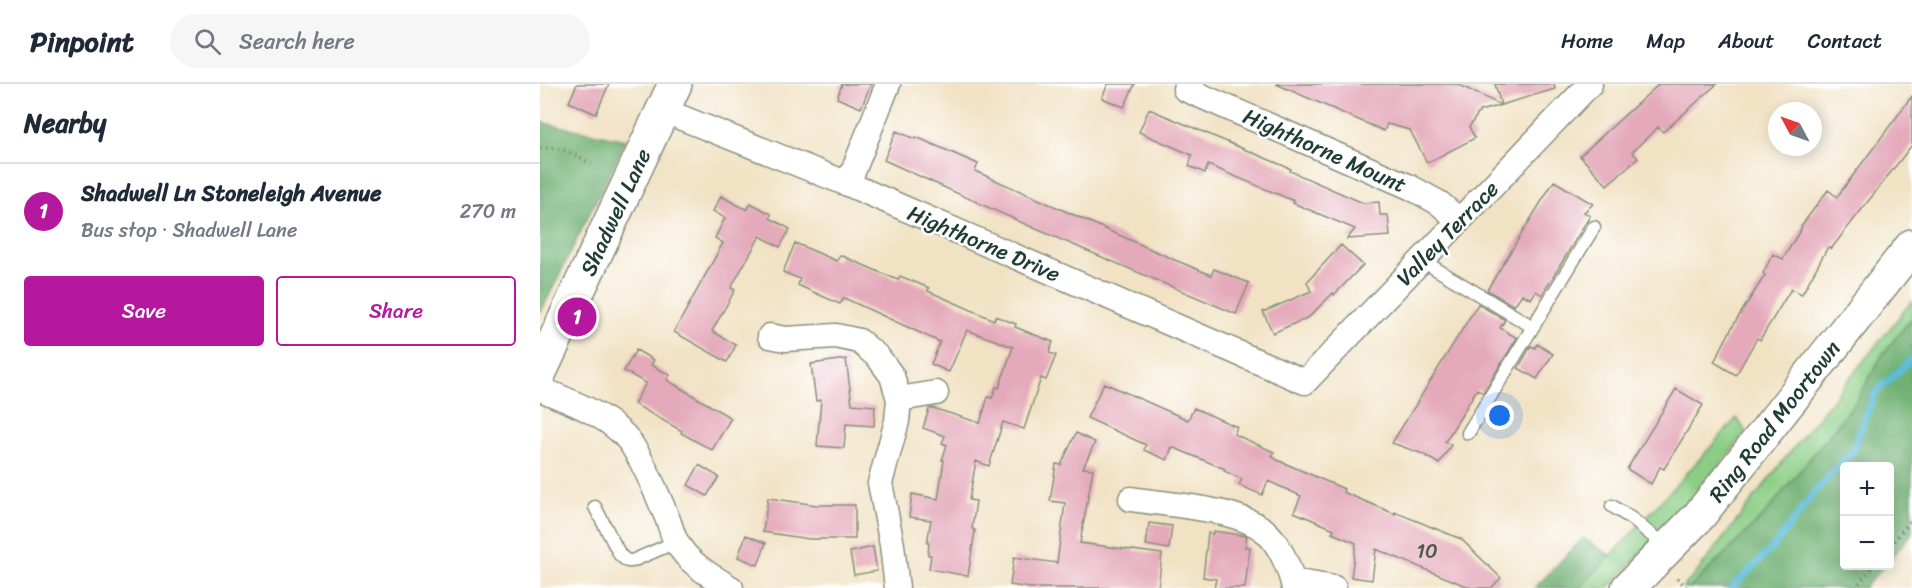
<!DOCTYPE html>
<meta charset="utf-8">
<style>
:root{--surface:#fff;--page:#f6f6f7;--text:#1f2937;--muted:#747a83;--line:#e0e1e3;--accent:#b5179e}
body{margin:0;font-family:Sriracha,sans-serif;background:var(--page);color:var(--text)}
.controls{position:absolute;right:18px;bottom:18px;display:grid;overflow:hidden;border-radius:6px;box-shadow:0 3px 15px #0003}
.controls button{width:54px;height:54px;display:grid;place-items:center;padding:0;border:0;border-bottom:2px solid var(--line);background:var(--surface);color:var(--text);font:30px sans-serif}
.compass{position:absolute;left:1228px;top:18px;width:54px;height:54px;border-radius:50%;background:var(--surface);box-shadow:0 3px 15px #0003;rotate:311deg}
.you{position:absolute;left:960px;top:332px;width:21px;height:21px;margin:-15px;border:4px solid #fff;border-radius:50%;background:#1a73e8;box-shadow:0 0 0 9px #1a73e833}
.badge{display:grid;place-items:center;width:39px;height:39px;border-radius:50%;background:var(--accent);color:#fff;font-size:20px;font-weight:700}
.pin{position:absolute;translate:-50% -50%;border:3px solid #fff;box-shadow:0 2px 6px #0006}
.list{margin:0;padding:0;list-style:none}
h2{display:flex;justify-content:space-between;align-items:center;height:78px;margin:0;padding:0 24px;font-size:26px}
h2 small{font-size:20px;font-weight:400;color:var(--muted)}
.list li{display:grid;grid-template-columns:39px 1fr auto;gap:18px;align-items:center;box-sizing:border-box;height:96px;padding:0 24px;border-top:2px solid var(--line)}
.list b{display:block;font-size:22px;white-space:nowrap}
.list p{margin:0;font-size:20px;white-space:nowrap;color:var(--muted)}
.list em{font-size:20px;font-style:normal;color:var(--muted)}
.actions{display:flex;gap:12px;padding:18px 24px}
.actions a{flex:1;padding:14px 0;border:2px solid var(--accent);border-radius:6px;text-align:center;font-size:21px;color:var(--accent)}
.actions .main{background:var(--accent);color:#fff}
.icon{flex:none;width:33px;height:33px;fill:none;stroke:currentColor;stroke-width:2;stroke-linecap:round;stroke-linejoin:round}
.map{position:relative;flex:none;width:1372px;height:504px;overflow:hidden}
header{display:flex;align-items:center;gap:36px;box-sizing:border-box;height:84px;padding:0 30px;background:var(--surface);border-bottom:2px solid var(--line)}
header strong{font-size:28px}
nav{display:flex;gap:33px;margin-inline-start:auto;font-size:21px}
.search{width:420px;height:54px;background:var(--page);display:flex;align-items:center;gap:15px;box-sizing:border-box;padding:0 21px;border-radius:33px;color:var(--muted);font-size:22px}
main{display:flex}
aside{flex:1;background:var(--surface)}
.map>svg:first-child{display:block}
.green{fill:#8bcd85;stroke:#55855c;stroke-width:1.5}
.forest{fill:#70b072;stroke:#487653;stroke-width:1.5}
.lines{fill:none;stroke-linecap:round;stroke-linejoin:round}
.stream{stroke:#5bbcda;stroke-width:7}
.building{fill:#e4a9ba}
.lane-casing{stroke:#88907c;stroke-width:15}
.street-casing{stroke:#88907c;stroke-width:27}
.secondary-casing{stroke:#88907c;stroke-width:36}
.highway-casing{stroke:#88907c;stroke-width:36}
.path{stroke:#88907c;stroke-width:4;stroke-dasharray:1.5 4.5;stroke-linecap:butt}
.lane{stroke:#fff;stroke-width:12}
.street{stroke:#fff;stroke-width:24}
.secondary{stroke:#fff;stroke-width:33}
.highway{stroke:#fff;stroke-width:33}
.labels{text-anchor:middle;stroke-width:5;stroke-linejoin:round;paint-order:stroke}
.number-label{font-size:20px;fill:#505856}
.street-label{font-size:22px;fill:#1f3d34;stroke:#fff}
</style>
<header>
<strong>Pinpoint</strong>
<div class="search"><svg class="icon" aria-label="search" viewBox="0 0 24 24"><circle cx="10" cy="10" r="6"/><path d="M15 15l6 6"/></svg>Search here</div>
<nav><a>Home</a><a>Map</a><a>About</a><a>Contact</a></nav>
</header>
<main>
<aside>
<h2>Nearby<small></small></h2>
<ul class="list">
<li><span class="badge">1</span><div><b>Shadwell Ln Stoneleigh Avenue</b><p>Bus stop · Shadwell Lane</p></div><em>270 m</em></li>
</ul>
<div class="actions"><a class="main">Save</a><a>Share</a></div>
</aside>
<div class="map">
<svg width="1372" height="504" viewBox="0 0 1372 504">
<rect width="100%" height="100%" fill="#fff"/>
<filter id="ink" filterUnits="userSpaceOnUse"><feTurbulence type="fractalNoise" baseFrequency=".0167" numOctaves="2"/><feDisplacementMap in="SourceGraphic" scale="12" xChannelSelector="R" yChannelSelector="G"/><feConvolveMatrix kernelMatrix="1 2 1 2 8 2 1 2 1" color-interpolation-filters="sRGB"/></filter>
<filter id="wash" filterUnits="userSpaceOnUse"><feTurbulence type="fractalNoise" baseFrequency=".008" numOctaves="4" result="noise"/><feDisplacementMap in="SourceGraphic" scale="24" xChannelSelector="R" yChannelSelector="G"/><feGaussianBlur stdDeviation="1.35" result="paint"/><feColorMatrix in="noise" values="0 0 0 0 0 0 0 0 0 0 0 0 0 0 0 0 0 1.4 0 .05"/><feComposite in="paint" operator="in"/></filter>
<g filter="url(#wash)">
<rect width="100%" height="100%" fill="#f1e2c4"/>
<path class="green" d="M1372 217V234L1343 270 1315 319 1225 430 1150 504H1142L1155 491 1239 382Z
M1197 334 1206 348 1157 410 1068 504H1039L1071 472Z"/>
<path class="forest" d="M0 38 86 56 0 230Z
M1372 234V449L1350 475V382H1304V482H1344L1324 504H1150L1225 430 1315 319 1343 270Z
M1043 454 1071 472 1039 504H995Z"/>
<g class="lines">
<path class="stream" d="M1192 504 1234 462 1277 405 1312 368 1335 309 1372 275"/>
</g>
<g id="blocks">
<path class="building" d="M37 0H69L56 30 29 18Z
M302 0H331L321 24 297 14Z
M568 0H595L584 23 562 14Z
M736 0H917L961 21 940 27 929 43 935 54 887 79 870 46 847 40 844 47Z
M955 0H1014L1015 5 961 21Z
M1119 0H1177L1123 48 1118 43 1092 68 1098 74 1067 101 1040 72Z
M1372 12V61L1291 165 1288 163 1262 210 1251 205 1220 256 1217 254 1196 291 1174 278 1194 240 1225 191 1223 189 1233 170 1243 175 1262 143 1261 142 1288 106 1297 113Z
M609 25 751 85 750 87 823 119 839 118 840 131H848L850 152 807 155 815 145 753 119 754 117 668 81 665 89 649 82 652 71 599 48Z
M356 47 375 55 376 53 438 80 435 87 635 176 671 191 674 185 709 199 696 230 496 145 344 76Z
M1014 97 1053 120 1044 128 1050 132 1002 211 996 207 991 215 982 210 974 222 947 206Z
M181 112 207 126 211 119 231 130 230 134 250 145 240 163 220 152 191 204 195 206 172 247 196 261 187 278 134 248 183 159 175 154 185 134 173 127Z
M255 159 297 177 300 171 358 196 360 192 389 204 388 207 454 236 455 232 476 240 475 243 513 258 509 269 516 271 506 296 501 294 484 345 463 338 449 382 436 377 429 416 436 417 432 445 435 446 428 492 389 485 391 471H388L389 459H387L391 436 369 433 372 410 398 415 404 376H402L407 361 402 359 405 352 383 344 389 325 393 324 440 339 448 313 452 314 456 303 459 304 473 263 427 246 409 288 391 280 400 258 304 214 300 220 282 212 258 201 260 195 243 188Z
M801 161 823 181 794 211 793 209 769 233 733 249 723 228 771 207 767 198Z
M938 220 965 236 960 244 977 254 943 309 937 305 921 332 905 358 911 361 899 380 883 370 852 359Z
M997 260 1013 270 997 295 978 284 991 262 995 264Z
M96 266 114 276 111 281 130 291 127 296 191 334 172 366 141 349 142 347 94 320 106 299 84 287Z
M306 275 312 320 335 322 334 342 306 340 304 364 277 362 281 316 276 317 271 280Z
M564 299 648 336 654 324 697 343 694 350 734 368 732 372 737 376 804 405 803 408 855 430V428L921 455 961 494 951 504H931L836 465 832 496 811 493 816 459 792 449 794 445 754 428 761 412 728 397 722 411 699 401 702 395 684 387 685 385 632 363 627 376 604 366 606 361 547 334Z
M1136 305 1163 321 1124 385 1120 383 1111 400 1087 385Z
M536 349 555 358 543 384 553 385 540 459 622 470 618 504H490L470 501 474 473 517 479 525 419 510 417 516 380 521 381Z
M159 381 179 393 167 412 148 401Z
M228 414 277 421H315V455H269L223 448Z
M609 439 632 442 629 465 606 461Z
M673 447 707 452 705 463H710L705 504H674L676 495 663 493 668 449 673 450Z
M206 451 226 459 218 481 198 473Z
M333 463 337 487 314 491 310 468Z"/>
</g>
</g>
<g filter="url(#ink)">
<use href="#blocks" fill-opacity="0" stroke="#88907c" stroke-width="1.5"/>
<g class="lines">
<defs>
<path id="lane" d="M881 176 993 243
M928 349 1054 143
M1072 422 1092 435 1126 463
M55 423 80 471 87 477H92L136 458"/>
<path id="street" d="M645 5 870 103 899 119 919 136
M122 26 308 100 765 298 1050 0
M308 100 348 0
M230 252 245 255 296 252 319 257 338 273 352 292 359 315 357 337 340 399 352 461 357 504
M0 305C29 317 61 328 84 351 99 366 119 414 128 436 131 443 132 451 136 457 147 479 171 492 191 504
M359 315 396 309
M591 415C628 421 697 424 725 447 740 460 750 485 754 504
M753 497 794 504"/>
<path id="secondary" d="M0 288 135 0"/>
<path id="highway" d="M1088 504 1159 432 1372 162"/>
</defs>
<use href="#lane" class="lane-casing"/>
<use href="#street" class="street-casing"/>
<use href="#secondary" class="secondary-casing"/>
<use href="#highway" class="highway-casing"/>
<path class="path" d="M0 64C18 62 37 70 51 80
M1350 462 1372 435
M1137 494 1147 504
M1315 504 1333 482"/>
<use href="#lane" class="lane"/>
<use href="#street" class="street"/>
<use href="#secondary" class="secondary"/>
<use href="#highway" class="highway"/>
</g>
</g>
<g class="labels">
<g class="number-label">
<text x="887" y="474">10</text>
</g>
<g class="street-label">
<text transform="translate(785 66) rotate(24)" y="8">Highthorne Mount</text>
<text transform="translate(75 128) rotate(-65)" y="8">Shadwell Lane</text>
<text transform="translate(907 149) rotate(-46)" y="8">Valley Terrace</text>
<text transform="translate(444 159) rotate(23)" y="8">Highthorne Drive</text>
<text transform="translate(1234 337) rotate(-52)" y="8">Ring Road Moortown</text>
</g>
</g>
</svg>
<div class="controls">
<button>+</button>
<button>−</button>
</div>
<svg class="compass" viewBox="-18 -18 36 36"><path d="M0-13l5 13h-10z" fill="#e53935"/><path d="M0 13l5-13h-10z" fill="#747a83"/></svg>
<div class="you"></div>
<div class="pin badge" style="left:37px;top:233px">1</div>
</div>
</main>
